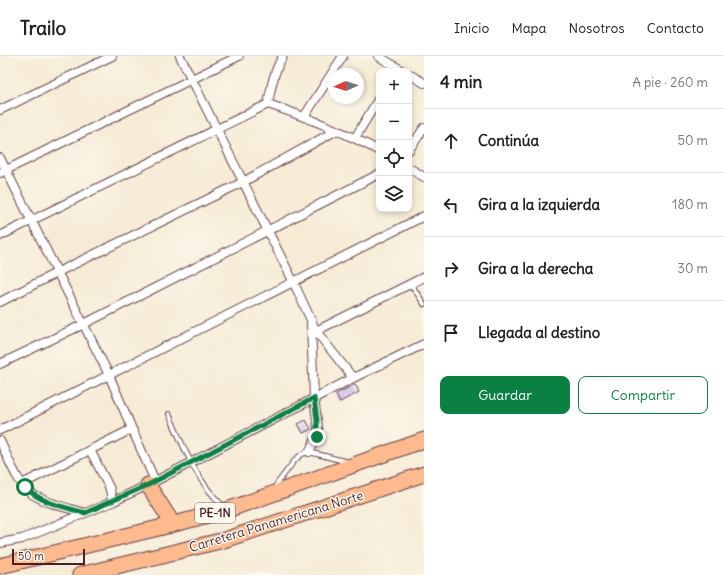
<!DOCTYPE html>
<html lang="es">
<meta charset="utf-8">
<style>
:root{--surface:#fff;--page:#f6f6f6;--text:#202124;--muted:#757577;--line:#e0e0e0;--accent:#0b8043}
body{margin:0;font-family:Delius,sans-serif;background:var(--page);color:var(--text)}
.controls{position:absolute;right:12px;top:12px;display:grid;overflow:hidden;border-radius:8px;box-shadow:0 2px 6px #0003}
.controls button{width:36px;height:36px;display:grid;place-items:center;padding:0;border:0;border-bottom:1px solid var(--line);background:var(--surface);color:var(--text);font:20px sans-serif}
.compass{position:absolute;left:328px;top:12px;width:36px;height:36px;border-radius:50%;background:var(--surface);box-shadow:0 2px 6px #0003;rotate:267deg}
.scale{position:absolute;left:12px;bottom:10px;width:73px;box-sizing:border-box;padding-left:4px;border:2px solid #4a1f2b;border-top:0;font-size:11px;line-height:14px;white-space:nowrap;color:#4a1f2b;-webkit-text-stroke:3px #fbf7ec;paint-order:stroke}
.stop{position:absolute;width:12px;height:12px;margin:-9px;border:3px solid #0b8043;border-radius:50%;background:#fff}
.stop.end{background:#0b8043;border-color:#fff;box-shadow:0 1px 4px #0008}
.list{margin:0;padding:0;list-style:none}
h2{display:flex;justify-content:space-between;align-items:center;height:52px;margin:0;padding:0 16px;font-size:17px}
h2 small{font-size:13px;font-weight:400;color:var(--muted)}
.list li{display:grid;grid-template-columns:26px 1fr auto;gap:12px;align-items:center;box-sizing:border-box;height:64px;padding:0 16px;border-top:1px solid var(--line)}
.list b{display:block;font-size:15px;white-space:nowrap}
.list em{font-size:13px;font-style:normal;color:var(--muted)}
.actions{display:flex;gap:8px;padding:12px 16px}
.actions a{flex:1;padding:9px 0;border:1px solid var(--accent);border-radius:8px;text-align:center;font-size:14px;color:var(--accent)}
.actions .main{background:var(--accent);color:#fff}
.icon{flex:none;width:22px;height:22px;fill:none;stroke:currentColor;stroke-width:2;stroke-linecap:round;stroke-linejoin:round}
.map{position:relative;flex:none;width:424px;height:519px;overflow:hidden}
header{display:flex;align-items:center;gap:24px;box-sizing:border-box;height:56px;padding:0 20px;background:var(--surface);border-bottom:1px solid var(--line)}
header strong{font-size:19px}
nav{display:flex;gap:22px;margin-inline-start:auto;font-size:14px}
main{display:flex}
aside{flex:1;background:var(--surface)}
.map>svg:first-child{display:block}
.building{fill:#c2a9ef}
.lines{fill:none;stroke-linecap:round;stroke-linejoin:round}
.lane-casing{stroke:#643e44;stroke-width:6}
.street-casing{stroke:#643e44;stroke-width:10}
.highway-casing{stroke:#643e44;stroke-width:17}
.lane{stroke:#fff;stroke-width:4}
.street{stroke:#fff;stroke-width:8}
.highway{stroke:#fcba8e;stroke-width:15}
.route{stroke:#0b8043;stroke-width:5}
.labels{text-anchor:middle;stroke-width:3;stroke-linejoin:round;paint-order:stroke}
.shield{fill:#fbf7ec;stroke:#7f6065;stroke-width:1}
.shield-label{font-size:12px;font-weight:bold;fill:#4a1f2b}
.street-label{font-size:13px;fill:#4a1f2b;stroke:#fbf7ec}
</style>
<header>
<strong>Trailo</strong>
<nav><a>Inicio</a><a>Mapa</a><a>Nosotros</a><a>Contacto</a></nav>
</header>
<main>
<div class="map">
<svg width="424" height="519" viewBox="0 0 424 519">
<rect width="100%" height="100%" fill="#fbf7ec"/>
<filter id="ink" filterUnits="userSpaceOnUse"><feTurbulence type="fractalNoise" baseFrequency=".025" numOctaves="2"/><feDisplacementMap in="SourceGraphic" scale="8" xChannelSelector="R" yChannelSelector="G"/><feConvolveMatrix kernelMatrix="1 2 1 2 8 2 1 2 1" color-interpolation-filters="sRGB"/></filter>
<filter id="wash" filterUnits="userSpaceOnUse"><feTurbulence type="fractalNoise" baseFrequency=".012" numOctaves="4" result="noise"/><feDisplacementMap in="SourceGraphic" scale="16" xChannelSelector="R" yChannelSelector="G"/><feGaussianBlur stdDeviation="0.9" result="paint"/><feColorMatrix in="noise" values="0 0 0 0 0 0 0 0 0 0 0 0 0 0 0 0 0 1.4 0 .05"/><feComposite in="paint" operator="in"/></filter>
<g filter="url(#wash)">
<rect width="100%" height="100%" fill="#f6ebd5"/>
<g id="blocks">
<path class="building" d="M355 328 359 336 340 346 336 338Z
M306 364 311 373 303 377 298 368Z"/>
</g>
</g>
<g filter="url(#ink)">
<use href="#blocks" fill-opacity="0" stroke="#643e44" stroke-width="1"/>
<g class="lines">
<defs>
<path id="lane" d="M411 228 424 248
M169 358C184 392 196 425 224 451
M273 433 295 404 302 398 309 396 317 398 348 406"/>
<path id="street" d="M180 0 293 225 316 275 353 322
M378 0 403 15
M409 18 424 27
M268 48C271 31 274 15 283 0
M0 54 112 0
M304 61 343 0
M355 82 379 42
M409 94 424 72
M0 102 109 319 132 373 155 425
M409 112 424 121
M0 117 239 0
M0 180 268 48C306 61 344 75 379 95
M0 246 58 216 243 126 337 74
M316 275 424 221
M0 308 84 268 379 118
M0 374 424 160
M0 385C7 399 18 430 32 438 48 448 68 452 85 457
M90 394 110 433 112 446
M309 396 317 381 318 372 314 342 311 268
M22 428 132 373
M0 487 22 483 112 446 148 429 353 322 424 288"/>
<path id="highway" d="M148 429 173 468
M0 510 167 470 227 454 424 384
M80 519 224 484 424 418"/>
</defs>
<use href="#lane" class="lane-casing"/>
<use href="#street" class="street-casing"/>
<use href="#highway" class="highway-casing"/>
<use href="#lane" class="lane"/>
<use href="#street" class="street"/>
<use href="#highway" class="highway"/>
</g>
</g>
<g class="lines" filter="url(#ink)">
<path class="route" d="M25 431C40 447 65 451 85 457L148 429 314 342 317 364V381"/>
</g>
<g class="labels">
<rect class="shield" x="195" y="447" width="40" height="20" rx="3"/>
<g class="shield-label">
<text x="215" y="461">PE-1N</text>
</g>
<g class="street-label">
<text transform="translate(276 465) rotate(-17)" y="5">Carretera Panamericana Norte</text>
</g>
</g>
</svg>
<div class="controls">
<button>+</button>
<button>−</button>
<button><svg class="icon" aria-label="locate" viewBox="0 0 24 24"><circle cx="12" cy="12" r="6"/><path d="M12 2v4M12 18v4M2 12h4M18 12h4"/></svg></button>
<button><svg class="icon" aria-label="layers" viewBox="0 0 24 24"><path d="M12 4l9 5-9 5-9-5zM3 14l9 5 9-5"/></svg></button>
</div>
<svg class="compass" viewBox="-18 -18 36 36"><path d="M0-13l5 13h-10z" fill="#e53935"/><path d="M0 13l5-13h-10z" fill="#757577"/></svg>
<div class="scale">50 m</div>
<div class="stop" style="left:25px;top:431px"></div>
<div class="stop end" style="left:317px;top:381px"></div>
</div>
<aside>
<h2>4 min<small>A pie · 260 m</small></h2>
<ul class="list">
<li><svg class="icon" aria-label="ahead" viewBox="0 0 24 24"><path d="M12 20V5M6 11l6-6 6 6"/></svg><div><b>Continúa</b></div><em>50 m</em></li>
<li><svg class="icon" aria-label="left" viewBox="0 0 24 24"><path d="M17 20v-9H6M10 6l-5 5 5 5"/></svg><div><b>Gira a la izquierda</b></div><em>180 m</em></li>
<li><svg class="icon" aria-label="right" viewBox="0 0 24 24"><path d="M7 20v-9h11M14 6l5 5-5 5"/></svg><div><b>Gira a la derecha</b></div><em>30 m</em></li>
<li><svg class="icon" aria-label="arrive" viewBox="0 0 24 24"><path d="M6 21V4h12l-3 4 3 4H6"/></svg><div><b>Llegada al destino</b></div></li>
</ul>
<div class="actions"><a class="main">Guardar</a><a>Compartir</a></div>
</aside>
</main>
